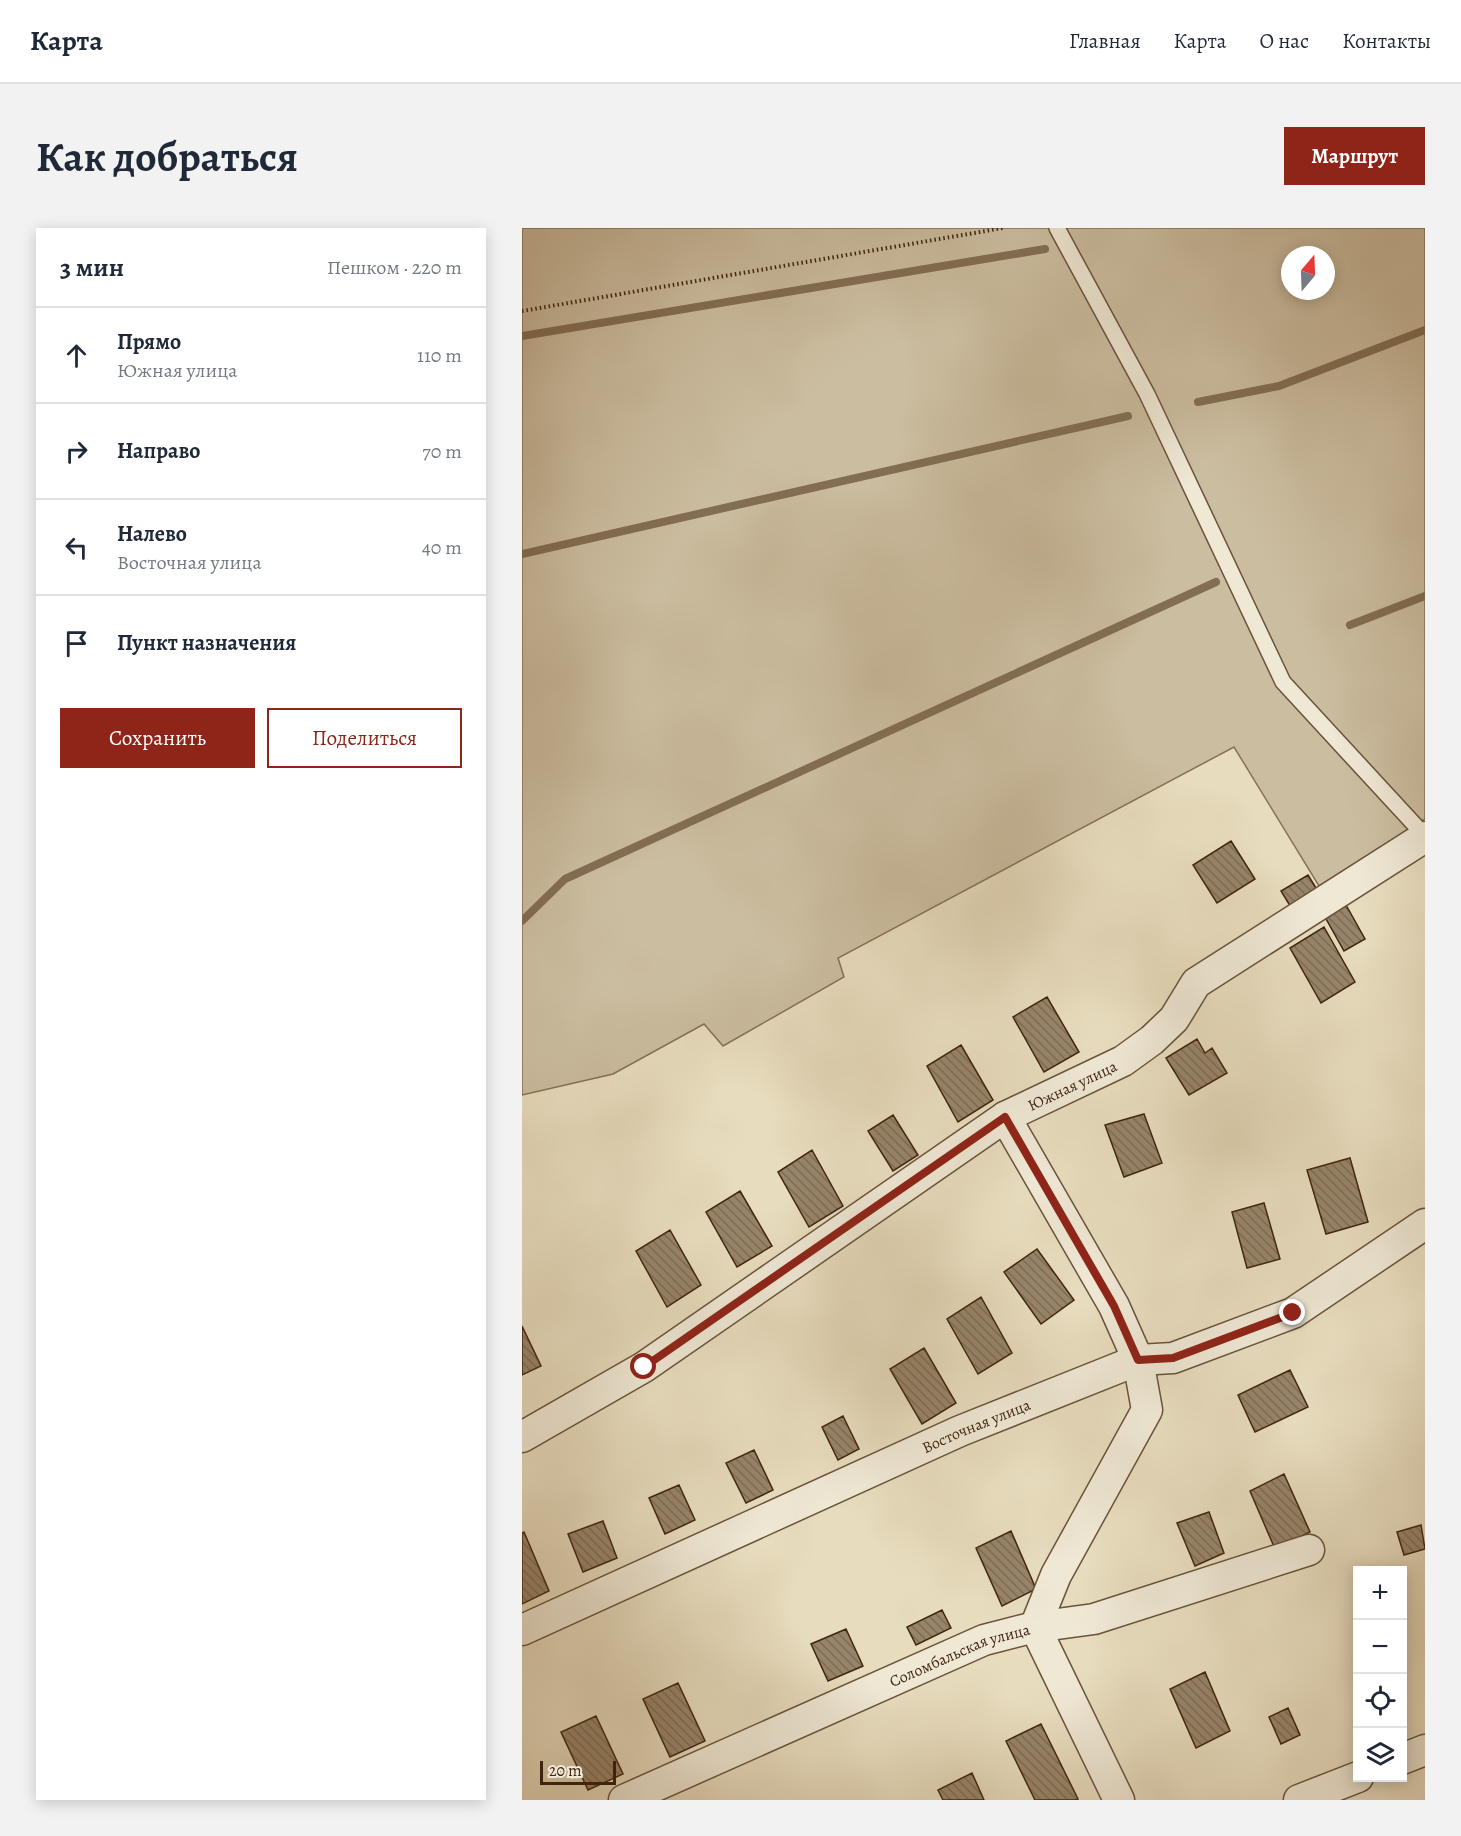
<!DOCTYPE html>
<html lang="ru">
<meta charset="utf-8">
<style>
:root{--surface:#fff;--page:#f2f2f3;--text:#1f2937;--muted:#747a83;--line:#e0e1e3;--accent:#8f2418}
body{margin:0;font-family:Alegreya,serif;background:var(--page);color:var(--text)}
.controls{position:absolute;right:18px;bottom:18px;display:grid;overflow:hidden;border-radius:0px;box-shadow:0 3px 15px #0003}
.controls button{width:54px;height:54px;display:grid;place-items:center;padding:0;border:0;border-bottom:2px solid var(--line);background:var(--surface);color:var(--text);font:30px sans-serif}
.compass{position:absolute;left:759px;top:18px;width:54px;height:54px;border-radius:50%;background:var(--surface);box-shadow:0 3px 15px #0003;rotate:19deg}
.scale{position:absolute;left:18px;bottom:15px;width:76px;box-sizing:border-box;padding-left:6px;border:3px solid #40250e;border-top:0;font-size:16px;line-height:21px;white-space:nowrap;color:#40250e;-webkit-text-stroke:4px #efe8d5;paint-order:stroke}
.stop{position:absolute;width:18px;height:18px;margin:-14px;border:4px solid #8f2418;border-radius:50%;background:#fff}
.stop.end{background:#8f2418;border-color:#fff;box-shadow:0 2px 6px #0008}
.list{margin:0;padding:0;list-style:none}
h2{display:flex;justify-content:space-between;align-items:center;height:78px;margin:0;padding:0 24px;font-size:26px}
h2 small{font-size:20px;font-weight:400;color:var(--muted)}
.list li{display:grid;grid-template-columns:39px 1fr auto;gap:18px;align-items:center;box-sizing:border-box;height:96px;padding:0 24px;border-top:2px solid var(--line)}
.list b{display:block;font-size:22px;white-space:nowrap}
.list p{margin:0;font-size:20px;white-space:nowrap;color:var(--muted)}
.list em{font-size:20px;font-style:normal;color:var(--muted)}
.actions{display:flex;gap:12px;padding:18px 24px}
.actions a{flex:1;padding:14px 0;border:2px solid var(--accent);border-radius:0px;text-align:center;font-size:21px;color:var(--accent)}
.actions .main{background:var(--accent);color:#fff}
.icon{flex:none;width:33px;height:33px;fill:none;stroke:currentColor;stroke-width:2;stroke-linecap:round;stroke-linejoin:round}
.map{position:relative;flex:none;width:903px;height:1572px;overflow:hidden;border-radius:0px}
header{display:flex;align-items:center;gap:36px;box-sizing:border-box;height:84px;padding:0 30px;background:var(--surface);border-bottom:2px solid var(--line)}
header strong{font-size:28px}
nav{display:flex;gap:33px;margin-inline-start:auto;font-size:21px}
.intro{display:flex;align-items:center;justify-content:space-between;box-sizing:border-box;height:144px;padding:0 36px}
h1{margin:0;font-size:42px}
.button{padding:15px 27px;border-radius:0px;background:var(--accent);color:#fff;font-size:21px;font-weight:700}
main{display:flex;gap:36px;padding:0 36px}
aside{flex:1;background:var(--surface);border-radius:0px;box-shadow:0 3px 15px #0003}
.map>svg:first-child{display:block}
.grass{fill:#cbbda0;stroke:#867157;stroke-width:1.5;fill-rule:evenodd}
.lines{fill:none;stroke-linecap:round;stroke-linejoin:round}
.stream{stroke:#826e54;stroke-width:8}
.building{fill:url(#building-back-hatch);stroke:#40250e;stroke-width:1.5}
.lane-casing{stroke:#6a533a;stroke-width:18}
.street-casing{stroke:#6a533a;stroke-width:33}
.path{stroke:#40250e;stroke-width:4;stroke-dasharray:1.5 3;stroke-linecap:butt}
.lane{stroke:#efe8d5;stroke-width:15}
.street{stroke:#efe8d5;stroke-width:30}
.route{stroke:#8f2418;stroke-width:8}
.labels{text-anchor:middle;stroke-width:4.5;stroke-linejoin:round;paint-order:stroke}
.street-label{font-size:16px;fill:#40250e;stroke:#efe8d5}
</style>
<header>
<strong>Карта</strong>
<nav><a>Главная</a><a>Карта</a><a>О нас</a><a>Контакты</a></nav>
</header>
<div class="intro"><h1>Как добраться</h1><a class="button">Маршрут</a></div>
<main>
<aside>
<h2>3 мин<small>Пешком · 220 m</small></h2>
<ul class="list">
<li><svg class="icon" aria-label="ahead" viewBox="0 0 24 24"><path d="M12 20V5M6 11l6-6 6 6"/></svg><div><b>Прямо</b><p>Южная улица</p></div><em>110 m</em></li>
<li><svg class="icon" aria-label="right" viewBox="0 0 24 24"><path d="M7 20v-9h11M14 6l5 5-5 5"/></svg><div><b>Направо</b></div><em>70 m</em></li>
<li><svg class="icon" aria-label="left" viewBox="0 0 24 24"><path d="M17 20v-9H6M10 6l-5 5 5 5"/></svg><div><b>Налево</b><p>Восточная улица</p></div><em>40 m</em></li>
<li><svg class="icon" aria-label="arrive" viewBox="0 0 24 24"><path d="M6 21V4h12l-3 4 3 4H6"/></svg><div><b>Пункт назначения</b></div></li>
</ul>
<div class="actions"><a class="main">Сохранить</a><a>Поделиться</a></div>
</aside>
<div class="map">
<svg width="903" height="1572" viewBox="0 0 903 1572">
<defs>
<pattern id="building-back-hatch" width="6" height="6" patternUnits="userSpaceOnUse" patternTransform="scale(1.5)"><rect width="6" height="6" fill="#97846a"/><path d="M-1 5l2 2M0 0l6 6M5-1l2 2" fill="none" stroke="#7d6c56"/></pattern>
</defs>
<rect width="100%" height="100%" fill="#e7dcbe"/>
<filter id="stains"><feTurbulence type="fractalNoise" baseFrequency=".00333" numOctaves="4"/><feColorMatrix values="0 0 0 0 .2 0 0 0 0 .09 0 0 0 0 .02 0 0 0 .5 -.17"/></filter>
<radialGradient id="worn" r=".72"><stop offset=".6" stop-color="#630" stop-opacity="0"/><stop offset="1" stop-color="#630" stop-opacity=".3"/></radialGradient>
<path class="grass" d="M0 0H903V591L797 658 712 519 316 730 322 749 201 818 182 796 91 846 0 867ZM768 27H804V63H768Z"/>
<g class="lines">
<path class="stream" d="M0 108 523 21
M676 174 757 158 903 102
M0 326 606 188
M828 397 903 368
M0 693 43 651 694 354"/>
</g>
<path class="building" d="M709 613 733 651 695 675 671 637Z
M786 647 797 665 770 681 759 663Z
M824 677 843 711 822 723 803 689Z
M802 699 833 754 799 775 768 720Z
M525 769 557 824 522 844 491 789Z
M675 811 683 825 690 820 705 845 667 867 644 830Z
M439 817 471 872 436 894 405 838Z
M622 886 640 935 602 949 583 897Z
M371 887 396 927 371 943 346 903Z
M290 922 321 978 287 999 256 944Z
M828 930 846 994 804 1006 785 942Z
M218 963 250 1018 215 1039 184 984Z
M742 975 758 1031 725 1040 710 984Z
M148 1002 179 1057 145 1079 114 1023Z
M515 1021 552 1072 519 1096 482 1044Z
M459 1069 490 1125 456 1146 425 1091Z
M0 1098 19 1138 0 1147Z
M402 1120 434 1175 400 1196 368 1141Z
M768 1142 786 1179 733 1204 716 1167Z
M321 1188 337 1221 316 1232 300 1199Z
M232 1222 251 1262 224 1275 204 1235Z
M762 1246 788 1304 753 1321 728 1263Z
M157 1257 173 1292 143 1306 127 1270Z
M687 1284 702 1325 673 1338 655 1295Z
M81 1293 95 1330 61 1344 46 1306Z
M899 1297 903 1321 882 1327 875 1304Z
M489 1303 514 1361 480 1378 454 1320Z
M2 1304 27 1363 0 1376V1305Z
M420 1382 429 1400 394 1417 385 1399Z
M324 1401 341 1438 306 1453 289 1416Z
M683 1444 708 1503 674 1520 648 1461Z
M156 1455 183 1513 148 1529 121 1471Z
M766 1480 778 1507 759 1516 747 1489Z
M74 1488 101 1546 66 1562 39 1504Z
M519 1496 556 1571 553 1572H513L484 1513Z
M450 1545 462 1572H421L416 1562Z"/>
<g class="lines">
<defs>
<path id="lane" d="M535 0 625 166 761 454 903 608"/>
<g id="street">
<path d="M483 889 592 1078 616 1132 625 1182 534 1347 513 1399 597 1572"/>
<path id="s1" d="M0 1209 122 1139 483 889 601 833 630 812 652 791 674 755 903 609"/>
<path id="s2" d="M0 1402 438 1203 616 1132 651 1130 771 1085 903 996"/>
<path d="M880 1531 903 1522"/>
<path id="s3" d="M102 1572 462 1412 513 1399 572 1391 787 1322"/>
<path d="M777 1572 836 1549"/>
</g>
</defs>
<use href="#lane" class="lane-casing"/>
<use href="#street" class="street-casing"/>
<path class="path" d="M0 83 481 0"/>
<use href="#lane" class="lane"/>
<use href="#street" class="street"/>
</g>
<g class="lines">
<path class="route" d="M122 1139 483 889 592 1078 616 1132 651 1130 771 1085"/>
</g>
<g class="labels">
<g class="street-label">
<text dy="6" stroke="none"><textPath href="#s1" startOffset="654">Южная улица</textPath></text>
<text dy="6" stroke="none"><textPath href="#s2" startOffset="498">Восточная улица</textPath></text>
<text dy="6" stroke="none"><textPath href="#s3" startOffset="366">Соломбальская улица</textPath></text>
</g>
</g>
<rect width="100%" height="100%" filter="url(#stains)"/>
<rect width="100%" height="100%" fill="url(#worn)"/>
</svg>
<div class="controls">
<button>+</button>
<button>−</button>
<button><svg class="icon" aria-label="locate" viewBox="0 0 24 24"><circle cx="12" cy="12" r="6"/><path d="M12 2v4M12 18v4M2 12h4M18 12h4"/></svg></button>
<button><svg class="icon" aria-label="layers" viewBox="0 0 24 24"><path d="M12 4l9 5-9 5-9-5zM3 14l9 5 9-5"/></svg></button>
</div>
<svg class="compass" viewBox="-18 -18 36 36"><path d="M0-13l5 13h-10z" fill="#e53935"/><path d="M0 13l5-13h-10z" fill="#747a83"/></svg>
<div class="scale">20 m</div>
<div class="stop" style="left:122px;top:1139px"></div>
<div class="stop end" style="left:771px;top:1085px"></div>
</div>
</main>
